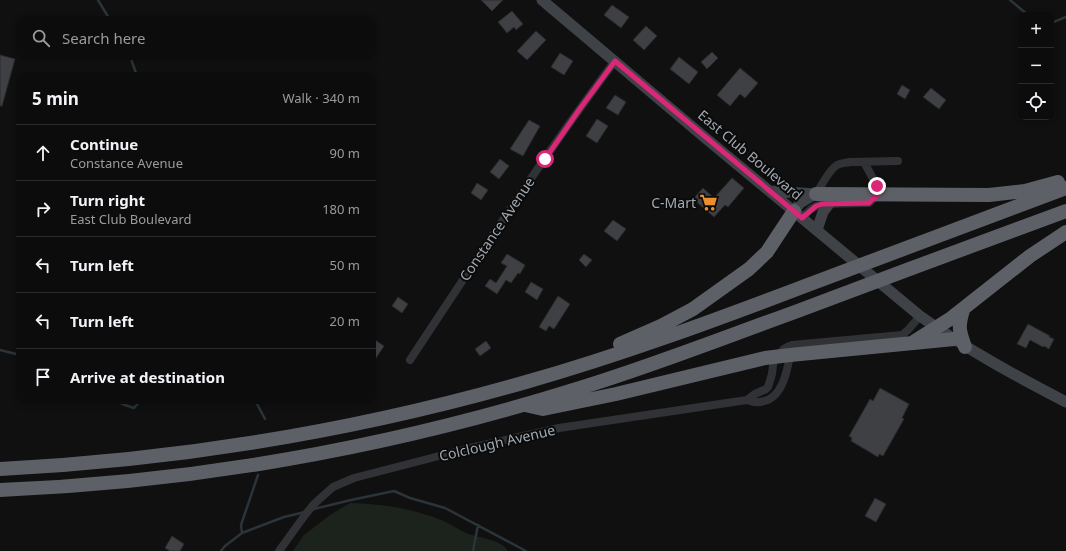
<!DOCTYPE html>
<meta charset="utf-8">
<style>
:root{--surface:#0c0c0d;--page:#1a1a1b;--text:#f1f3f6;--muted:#9a9b9d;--line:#2c2c2e}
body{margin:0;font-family:"Noto Sans",sans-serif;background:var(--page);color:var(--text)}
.controls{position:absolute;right:12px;top:12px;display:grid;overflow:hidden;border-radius:8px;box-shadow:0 2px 6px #0003}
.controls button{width:36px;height:36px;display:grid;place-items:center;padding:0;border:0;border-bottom:1px solid var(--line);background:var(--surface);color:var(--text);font:20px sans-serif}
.stop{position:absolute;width:12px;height:12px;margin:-9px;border:3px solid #db2777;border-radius:50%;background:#fff}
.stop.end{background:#db2777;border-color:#fff;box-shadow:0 1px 4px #0008}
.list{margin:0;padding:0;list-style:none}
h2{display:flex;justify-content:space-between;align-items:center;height:52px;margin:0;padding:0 16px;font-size:17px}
h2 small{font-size:13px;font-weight:400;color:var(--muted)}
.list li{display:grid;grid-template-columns:26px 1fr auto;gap:12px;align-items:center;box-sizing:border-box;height:56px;padding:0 16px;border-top:1px solid var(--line)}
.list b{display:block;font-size:15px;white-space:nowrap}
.list p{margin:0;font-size:13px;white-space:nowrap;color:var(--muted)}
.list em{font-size:13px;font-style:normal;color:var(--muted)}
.icon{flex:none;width:22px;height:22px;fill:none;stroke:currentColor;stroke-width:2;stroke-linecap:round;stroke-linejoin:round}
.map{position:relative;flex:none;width:1066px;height:551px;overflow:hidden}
.search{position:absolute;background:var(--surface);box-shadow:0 2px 6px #0003;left:16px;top:16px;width:360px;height:44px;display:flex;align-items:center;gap:10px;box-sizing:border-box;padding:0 14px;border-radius:12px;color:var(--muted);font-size:15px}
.panel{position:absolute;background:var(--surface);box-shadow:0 2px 6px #0003;left:16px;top:72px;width:360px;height:332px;border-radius:12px}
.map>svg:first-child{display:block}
.green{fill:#1c231c}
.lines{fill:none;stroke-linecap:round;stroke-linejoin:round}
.stream{stroke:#2a3439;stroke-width:2.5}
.building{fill:#3f4044;stroke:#2a2a2d}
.street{stroke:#313236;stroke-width:8}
.secondary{stroke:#3f4246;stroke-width:11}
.highway{stroke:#5d6167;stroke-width:14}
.route{stroke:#db2777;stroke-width:5}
.labels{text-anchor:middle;stroke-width:4;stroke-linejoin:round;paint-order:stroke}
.street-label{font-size:14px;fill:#a1a9b1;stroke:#0b0b0c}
.poi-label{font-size:14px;fill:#a1a9b1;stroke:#0b0b0c;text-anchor:end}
</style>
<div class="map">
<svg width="1066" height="551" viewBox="0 0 1066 551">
<rect width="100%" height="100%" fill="#101011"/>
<path class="green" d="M350 503C381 504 412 508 441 520 450 523 457 529 466 533 478 538 501 539 508 551H293L303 536 330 515Z"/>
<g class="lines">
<path class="stream" d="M98 0 110 20
M1010 0 1028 15
M1051 23 1066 17
M130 56 137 76
M0 350 20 355
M119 400 122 404 134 408 141 400
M255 400 265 419
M314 509 351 500 394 491 410 498 445 508 526 551
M242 533 241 525 258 475
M221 551 225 546 242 533 284 517 305 512
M473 551 478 525"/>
</g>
<path class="building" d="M481 0H503L492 11Z
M612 5 629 17 621 28 604 15Z
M512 11 523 24 516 30 514 27 507 33 498 22Z
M646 26 657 36 644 50 633 40Z
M536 31 546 40 527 60 517 51Z
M712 52 718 58 707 69 701 62Z
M560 53 573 61 564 75 551 67Z
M0 55 15 59 2 106H0Z
M679 57 698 72 689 84 670 69Z
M740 68 758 83 745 98 740 94 730 106 717 95Z
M902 85 910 90 905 99 897 94Z
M931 88 946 100 939 109 923 97Z
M615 95 626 102 618 115 606 108Z
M597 119 608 126 597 143 586 136Z
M529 120 540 126 523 156 510 149Z
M500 159 509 166 499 179 490 172Z
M732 178 744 188 728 207 725 205 714 217 693 199 703 188 714 198Z
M477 183 488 190 481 200 471 193Z
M613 220 626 229 617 241 604 231Z
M507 254 525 265 520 274 518 273 511 283 506 280 497 294 485 286 490 279 496 283 507 266 501 263Z
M584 254 592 260 586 267 579 260Z
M531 282 543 289 537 300 525 292Z
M558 296 570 304 554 329 549 326 546 331 539 327Z
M398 297 408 304 402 313 392 306Z
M1028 324 1050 336 1049 337 1054 339 1049 349 1044 346 1043 347 1030 340 1026 348 1017 344Z
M372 338 384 346 372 364Z
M486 341 491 348 480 356 475 349Z
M880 388 909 404 902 418 904 419 883 456 879 454 878 457 851 441 852 438 849 436 870 399 873 401Z
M875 498 886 504 876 522 865 516Z
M172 536 184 544 180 551H170L165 548Z"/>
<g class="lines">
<path class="street" d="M816 194C822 185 828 171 837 165 841 163 846 163 850 162L898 161
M802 218C809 211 813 206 822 204L869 203 878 194 877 186 864 162
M781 356C781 349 786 347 792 345L902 335 908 330 920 316
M410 360C477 259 542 158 615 61
M747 400 755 394 766 389 768 387 772 374 774 357
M279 551 305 515 314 504 333 487 354 478 470 448 559 428 747 400C751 401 755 403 759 402 782 401 787 372 790 355"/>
<path class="secondary" d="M542 0 703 136 920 316C966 349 1016 376 1066 402
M770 191 816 194
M794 211 800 203 815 194
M817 230 823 212 829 204"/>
<path class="highway" d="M816 194 989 195 1025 191 1058 182
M963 310C958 327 959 330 965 347
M915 341 950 319 1030 256 1066 232
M620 344 661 326 693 309 749 269 767 252 794 211
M525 405 543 409 616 394 765 358 790 355 954 339
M0 469C178 460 355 431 526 382 621 355 713 321 805 286 892 253 979 221 1066 188
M0 490C197 482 392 447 580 388 652 366 723 338 795 312 885 278 976 244 1066 211"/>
</g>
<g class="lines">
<path class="route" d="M545 159 579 110 615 61 802 218 816 206 822 204 869 203 878 194 877 186"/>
</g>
<defs>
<symbol id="supermarket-bare" viewBox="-9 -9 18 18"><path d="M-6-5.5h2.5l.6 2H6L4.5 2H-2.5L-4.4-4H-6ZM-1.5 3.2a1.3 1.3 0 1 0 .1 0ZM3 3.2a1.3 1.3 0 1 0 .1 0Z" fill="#eb8e2d" stroke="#0b0b0c" stroke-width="2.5" paint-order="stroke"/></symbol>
</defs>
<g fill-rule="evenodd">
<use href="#supermarket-bare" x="696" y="190" width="25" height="25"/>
</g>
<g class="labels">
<g class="street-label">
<text transform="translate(750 155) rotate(40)" y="5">East Club Boulevard</text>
<text transform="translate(497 229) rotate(-56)" y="5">Constance Avenue</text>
<text transform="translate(497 443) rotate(-13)" y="5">Colclough Avenue</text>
</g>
<g class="poi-label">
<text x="696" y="208">C-Mart</text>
</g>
</g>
</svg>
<div class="controls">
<button>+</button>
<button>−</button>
<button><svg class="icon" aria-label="locate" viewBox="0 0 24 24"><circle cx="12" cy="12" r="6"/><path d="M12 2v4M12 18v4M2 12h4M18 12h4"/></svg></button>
</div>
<div class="stop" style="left:545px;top:159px"></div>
<div class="stop end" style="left:877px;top:186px"></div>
<div class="search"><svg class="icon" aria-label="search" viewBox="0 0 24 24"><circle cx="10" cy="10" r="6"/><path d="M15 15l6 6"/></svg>Search here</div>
<section class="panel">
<h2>5 min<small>Walk · 340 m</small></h2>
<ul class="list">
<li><svg class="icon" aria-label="ahead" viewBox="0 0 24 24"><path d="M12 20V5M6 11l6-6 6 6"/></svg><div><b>Continue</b><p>Constance Avenue</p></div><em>90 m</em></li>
<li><svg class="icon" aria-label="right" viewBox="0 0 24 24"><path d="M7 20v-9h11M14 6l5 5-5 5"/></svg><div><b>Turn right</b><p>East Club Boulevard</p></div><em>180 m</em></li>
<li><svg class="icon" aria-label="left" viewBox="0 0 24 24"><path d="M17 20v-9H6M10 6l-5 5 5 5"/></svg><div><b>Turn left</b></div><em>50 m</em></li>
<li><svg class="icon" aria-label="left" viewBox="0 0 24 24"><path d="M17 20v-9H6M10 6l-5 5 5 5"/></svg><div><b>Turn left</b></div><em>20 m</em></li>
<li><svg class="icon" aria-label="arrive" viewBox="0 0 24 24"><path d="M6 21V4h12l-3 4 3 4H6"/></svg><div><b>Arrive at destination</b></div></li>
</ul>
</section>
</div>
